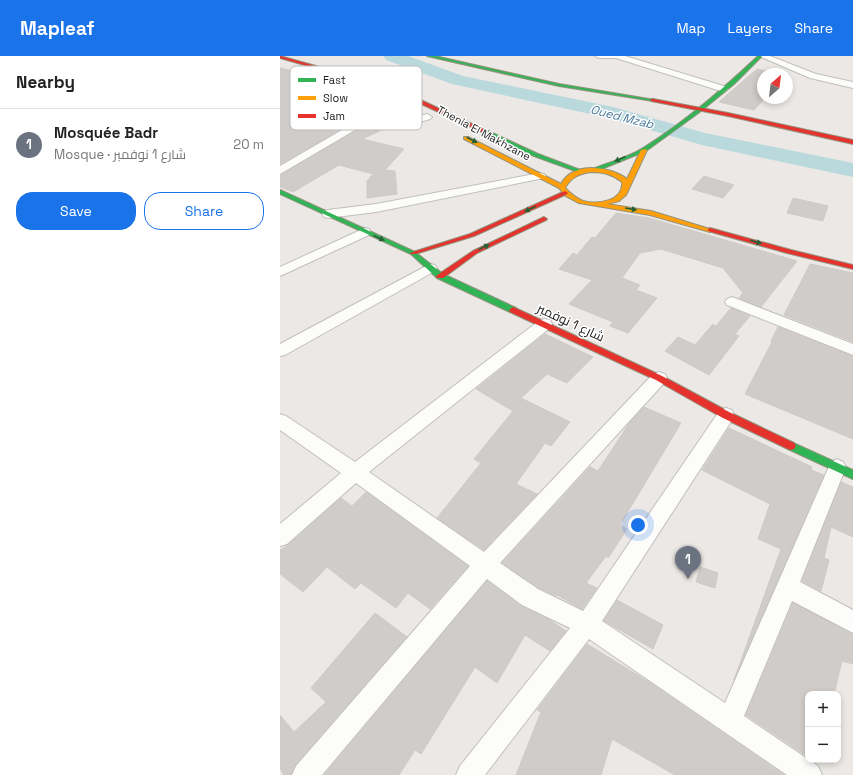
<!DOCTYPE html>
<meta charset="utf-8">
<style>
:root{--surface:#fff;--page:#f2f2f2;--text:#222;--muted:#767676;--line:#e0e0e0;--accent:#1a73e8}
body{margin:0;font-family:"Space Grotesk",Cairo,sans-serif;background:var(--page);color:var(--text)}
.controls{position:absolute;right:12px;bottom:12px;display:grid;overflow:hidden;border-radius:8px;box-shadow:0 2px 6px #0003}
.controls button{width:36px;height:36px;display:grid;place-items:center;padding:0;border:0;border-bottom:1px solid var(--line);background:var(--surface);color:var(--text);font:20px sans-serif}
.compass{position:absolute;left:477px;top:12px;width:36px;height:36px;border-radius:50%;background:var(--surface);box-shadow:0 2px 6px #0003;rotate:28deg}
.you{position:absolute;left:358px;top:469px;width:14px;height:14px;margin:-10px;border:3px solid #fff;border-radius:50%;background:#1a73e8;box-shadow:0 0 0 6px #1a73e833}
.badge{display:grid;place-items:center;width:26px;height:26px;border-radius:50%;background:var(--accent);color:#fff;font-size:13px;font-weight:700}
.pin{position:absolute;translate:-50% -33px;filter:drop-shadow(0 1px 2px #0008)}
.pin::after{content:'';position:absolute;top:21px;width:14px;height:12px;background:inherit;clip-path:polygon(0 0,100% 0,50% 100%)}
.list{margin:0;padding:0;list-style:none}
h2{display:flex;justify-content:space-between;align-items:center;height:52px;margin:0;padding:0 16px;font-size:17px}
h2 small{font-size:13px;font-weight:400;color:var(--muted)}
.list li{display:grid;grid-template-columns:26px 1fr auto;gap:12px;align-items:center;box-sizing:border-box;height:72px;padding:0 16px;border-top:1px solid var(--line)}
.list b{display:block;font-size:15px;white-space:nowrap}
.list p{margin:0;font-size:13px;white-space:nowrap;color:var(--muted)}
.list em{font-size:13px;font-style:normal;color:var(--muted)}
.actions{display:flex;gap:8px;padding:12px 16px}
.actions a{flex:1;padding:9px 0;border:1px solid var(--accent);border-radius:16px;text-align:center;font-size:14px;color:var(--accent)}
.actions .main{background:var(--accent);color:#fff}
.map{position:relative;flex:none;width:573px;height:719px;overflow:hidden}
header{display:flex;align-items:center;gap:24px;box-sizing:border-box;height:56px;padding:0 20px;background:var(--accent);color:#fff}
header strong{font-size:19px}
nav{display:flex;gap:22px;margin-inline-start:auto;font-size:14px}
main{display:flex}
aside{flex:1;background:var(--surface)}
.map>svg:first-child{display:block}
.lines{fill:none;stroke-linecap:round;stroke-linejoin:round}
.river{fill:#b9d9dd;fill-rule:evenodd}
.building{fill:#d0ccca;stroke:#cecac7}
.street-casing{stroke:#c1bfbe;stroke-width:2}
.fast-casing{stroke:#94937e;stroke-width:2}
.slow-casing{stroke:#94937e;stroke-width:2}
.jam-casing{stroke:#94937e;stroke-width:2}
.street{fill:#fcfcfb;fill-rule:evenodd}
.fast{fill:#30b455;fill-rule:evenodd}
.slow{fill:#ff9f0a;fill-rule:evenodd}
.jam{fill:#e5322d;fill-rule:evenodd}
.oneway{fill:#266136}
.labels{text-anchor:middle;stroke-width:3;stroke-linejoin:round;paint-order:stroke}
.far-street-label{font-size:11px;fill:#1d1d1d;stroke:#fff}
.far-water-label{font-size:12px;font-style:italic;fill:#477899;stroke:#fff}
.street-label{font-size:13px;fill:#1d1d1d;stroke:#fff}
.key{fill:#fff;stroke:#bbb;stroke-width:1}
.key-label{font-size:11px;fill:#1d1d1d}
</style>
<header>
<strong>Mapleaf</strong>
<nav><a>Map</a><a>Layers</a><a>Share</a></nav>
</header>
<main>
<aside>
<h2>Nearby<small></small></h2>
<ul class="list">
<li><span class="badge" style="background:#6b7280">1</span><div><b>Mosquée Badr</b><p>Mosque · شارع 1 نوفمبر</p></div><em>20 m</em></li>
</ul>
<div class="actions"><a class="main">Save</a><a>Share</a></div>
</aside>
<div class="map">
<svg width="573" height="719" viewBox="0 0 573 719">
<rect width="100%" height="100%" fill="#ebe8e5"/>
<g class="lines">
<path class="river" d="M103 0H128L183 20 333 51 425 77 573 107V121L422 89 329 62 172 28 106 4Z"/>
</g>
<path class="building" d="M0 12 55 25 87 49 111 43 134 60 126 63 79 66 69 69 0 108Z
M477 13 500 18H483V42H485L474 54 439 46Z
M104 73 82 83 124 93 105 114 115 115 117 138 87 142V125L93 118 59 109 13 136 0 131V119L75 75Z
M424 120 454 129 443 142 412 133Z
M513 142 548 150 543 165 507 157Z
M336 157 369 162 517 205 481 251 459 242 463 237 443 212 381 193 360 197 342 222 360 229 356 234 377 242 348 277 330 270 333 266 289 248 312 224 279 213 293 197 297 199 312 181 315 182Z
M530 208 573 217V286L504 259Z
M451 252 470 260 455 278 459 280 429 319 385 295 398 281 415 289 433 268 436 270Z
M498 271 573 300V383L465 338 492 286 491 285Z
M265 278 313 301 287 327 267 318 241 342 290 366 271 390 265 387 236 428 257 438 204 494 157 462 201 407 194 403 233 355 196 333Z
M364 351 401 367 340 469 347 473 328 502 326 500 306 527 317 532 302 553 277 539V540L259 532 222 507 310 411 318 415 350 366Z
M449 372 532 411 531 414 544 419 454 624 501 493 478 483 490 448 422 414Z
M561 426 573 431V481L551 471 544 502 549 504 541 535 522 525Z
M86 436 188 510 150 553 128 537 116 552 81 527 75 533 47 511 23 536 0 518V494L8 489 61 442 72 450Z
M420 511 438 517 435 532 416 526Z
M207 525 241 550 267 562 286 575 270 595 245 579 217 627 195 611 141 698 135 694 119 719H44Z
M337 544 383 569 373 593 324 565Z
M513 547 573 578V608L562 605 554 638H528V701L466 659Z
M95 557 127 581 15 709 11 719H4L0 712V659L14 676 46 646 31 632Z
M307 588 369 626 504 719H395L332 683 321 719H236L261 656 257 654Z"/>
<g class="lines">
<defs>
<path id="street" d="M315 0H345L447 31 448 33 444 36 336 2H319Z
M479 0H490L536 18 573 26V32L530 22Z
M147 58 152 61 150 63 127 70 75 74 0 118V110L69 70 79 67 126 64Z
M260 117 264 118 266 120 264 122 96 156 48 162 44 161 42 158 44 155 48 154 96 148Z
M85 172 89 173 91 176 89 179 0 220V211Z
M150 208 155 209 157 212 155 215 5 299 0 300V288Z
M452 241 573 288V299L447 249 445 246 447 243Z
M265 263 270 264 272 268 270 272 89 416 204 496 373 318 379 316 385 318 387 322 385 326 220 507 258 533 303 555 440 354 446 352 452 354 454 359 452 364 322 565 445 647 551 406 557 403 563 406 566 411 520 526 573 554V577L512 545 464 660 538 710 542 719H507L309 583 205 719H176L180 710 290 572 242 549 207 523 42 719H12L16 710 190 510 76 427 7 488 0 490V468L61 417 0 374V358L6 360 75 406 260 264Z"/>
<path id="fast" d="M147 0H155L279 28 375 44 373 45 279 30Z
M478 0H482L454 28 421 55 366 95 319 114H315V112C330 106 349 101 363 92 404 67 443 33 478 0Z
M202 74H206L258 98 303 115 298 116 254 100 202 76Z
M0 134 135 196 163 218 236 252 237 254 236 256H230L157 222 131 198 0 138Z
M511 386 573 414V423L508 393 506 390 508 387Z"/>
<path id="slow" d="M184 81H188L281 128C293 105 330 110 347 123L361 94 366 93 367 94 346 139 339 145 327 148 371 155 433 174 430 176 370 159 299 147 286 140 279 132 184 83ZM310 116C323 116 332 118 342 126 344 145 318 149 303 145 296 142 290 137 285 132 291 121 299 118 310 116Z"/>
<path id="jam" d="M0 0 115 32 207 75 202 76 111 34 0 2Z
M373 43 448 57 573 84V88L448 60 371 45V43Z
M285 135 288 137 287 138 194 180 135 198H131L130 197 190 178Z
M264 161 267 163 266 164 197 197 163 222H157L156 220 193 195Z
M430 172 511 194 573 209V213L507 197 428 175V173Z
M233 251 382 320 449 356 514 387 516 390 514 393 511 394 508 393 443 362 376 324 230 256 229 254Z"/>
</defs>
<use href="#street" class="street-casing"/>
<use href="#fast" class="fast-casing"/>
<use href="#slow" class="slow-casing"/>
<use href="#jam" class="jam-casing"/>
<use href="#street" class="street"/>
<use href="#fast" class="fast"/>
<use href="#slow" class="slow"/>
<use href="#jam" class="jam"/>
</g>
<defs><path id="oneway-solid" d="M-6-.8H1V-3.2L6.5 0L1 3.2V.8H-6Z"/></defs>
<g class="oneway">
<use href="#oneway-solid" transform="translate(192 84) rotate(28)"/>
<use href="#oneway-solid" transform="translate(340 103) rotate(155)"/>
<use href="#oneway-solid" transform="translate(250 153) rotate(156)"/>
<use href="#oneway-solid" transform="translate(351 153) rotate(9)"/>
<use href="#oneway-solid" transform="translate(99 182) rotate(24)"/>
<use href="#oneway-solid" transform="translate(476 186) rotate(16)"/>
<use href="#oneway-solid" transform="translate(204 191) rotate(-26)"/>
</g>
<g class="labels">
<g class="far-street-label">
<text transform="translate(204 77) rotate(28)" y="4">Thenia El Makhzane</text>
</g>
<g class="far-water-label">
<text transform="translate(342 61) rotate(14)" y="4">Oued Mzab</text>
</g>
<g class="street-label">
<text transform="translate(291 266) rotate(25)" y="5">شارع 1 نوفمبر</text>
</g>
</g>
<rect x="10" y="10" width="132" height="64" rx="6" class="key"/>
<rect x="18" y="22" width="18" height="4" fill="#30b455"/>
<rect x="18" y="40" width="18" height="4" fill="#ff9f0a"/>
<rect x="18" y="58" width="18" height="4" fill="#e5322d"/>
<g class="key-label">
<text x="43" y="28">Fast</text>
<text x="43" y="46">Slow</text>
<text x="43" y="64">Jam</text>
</g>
</svg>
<div class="controls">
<button>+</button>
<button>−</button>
</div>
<svg class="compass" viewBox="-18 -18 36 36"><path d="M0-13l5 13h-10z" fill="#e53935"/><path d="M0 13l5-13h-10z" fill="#767676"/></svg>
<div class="you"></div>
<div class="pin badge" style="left:408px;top:523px;background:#6b7280">1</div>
</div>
</main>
